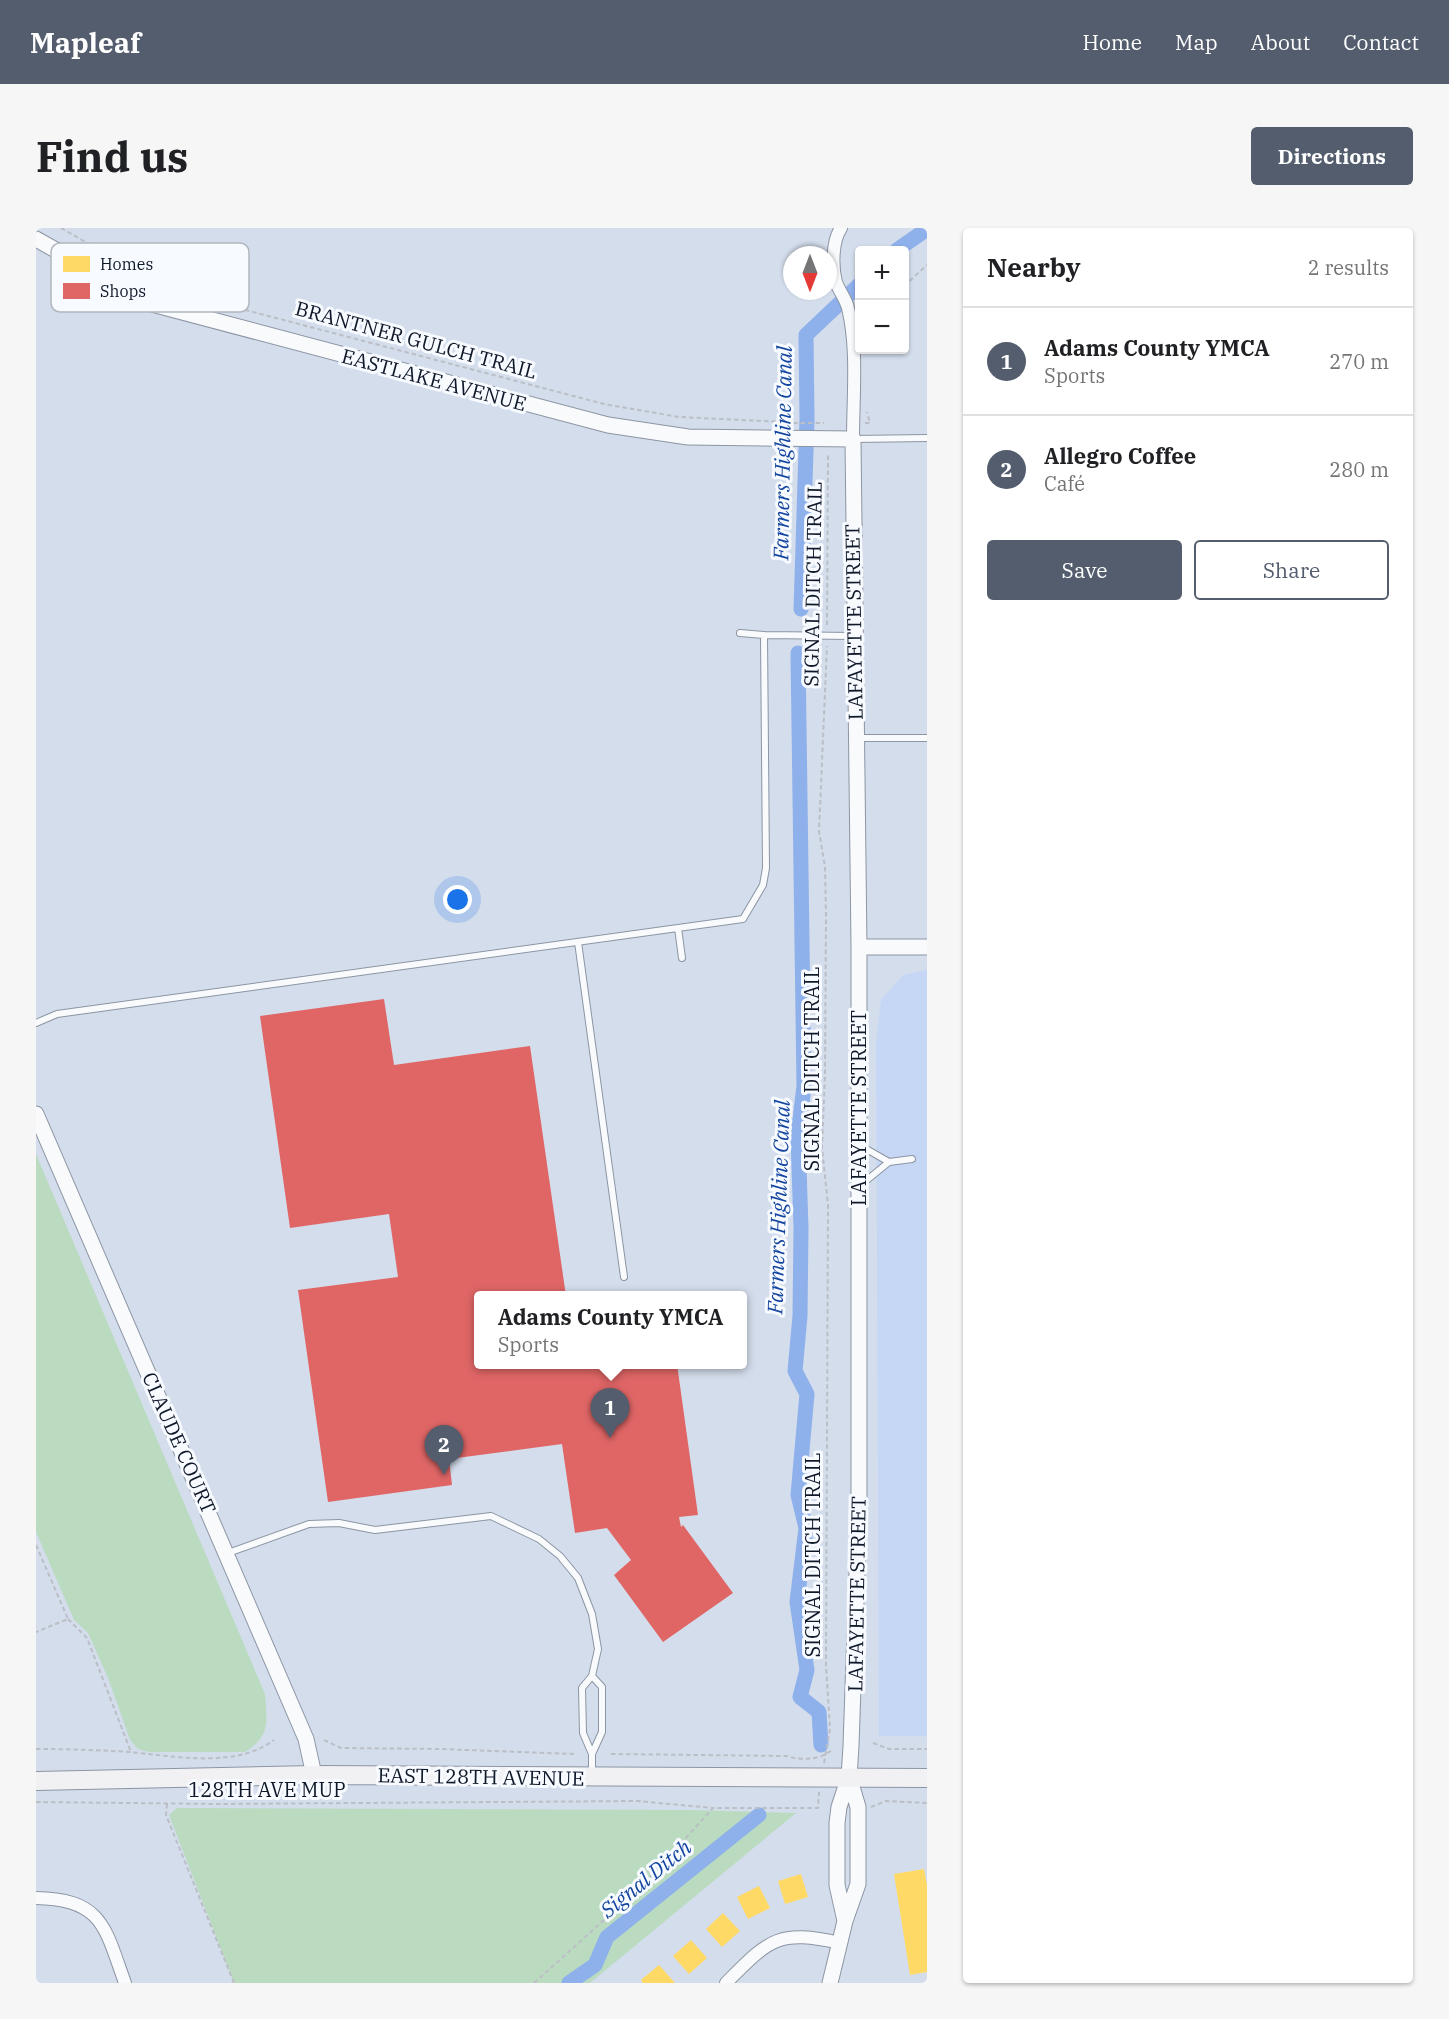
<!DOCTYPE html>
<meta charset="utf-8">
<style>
:root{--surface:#fff;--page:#f6f6f6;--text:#202124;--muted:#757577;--line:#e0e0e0;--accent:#545d6d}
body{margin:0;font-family:"IBM Plex Serif",serif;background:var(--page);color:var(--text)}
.controls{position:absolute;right:18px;top:18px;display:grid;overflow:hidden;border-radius:6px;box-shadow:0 2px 4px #0004}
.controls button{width:54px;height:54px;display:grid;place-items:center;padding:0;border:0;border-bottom:2px solid var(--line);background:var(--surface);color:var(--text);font:30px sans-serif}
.compass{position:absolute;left:747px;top:18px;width:54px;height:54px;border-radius:50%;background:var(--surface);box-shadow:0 2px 4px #0004;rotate:180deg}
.you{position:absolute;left:422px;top:672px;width:21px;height:21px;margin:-15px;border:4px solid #fff;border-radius:50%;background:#1a73e8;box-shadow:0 0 0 9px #1a73e833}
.badge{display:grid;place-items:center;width:39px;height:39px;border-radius:50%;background:var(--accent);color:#fff;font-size:20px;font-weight:700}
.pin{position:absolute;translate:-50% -50px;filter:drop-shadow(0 2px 3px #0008)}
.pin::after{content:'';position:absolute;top:32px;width:21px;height:18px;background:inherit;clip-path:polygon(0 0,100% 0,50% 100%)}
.popup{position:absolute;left:438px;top:1063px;width:273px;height:78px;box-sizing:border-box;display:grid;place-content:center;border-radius:6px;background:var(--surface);filter:drop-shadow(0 2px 4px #0005);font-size:20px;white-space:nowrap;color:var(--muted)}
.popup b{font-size:22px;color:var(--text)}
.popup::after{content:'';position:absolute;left:50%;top:100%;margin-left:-12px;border:12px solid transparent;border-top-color:var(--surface)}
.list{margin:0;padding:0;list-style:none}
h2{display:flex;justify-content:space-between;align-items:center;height:78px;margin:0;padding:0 24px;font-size:26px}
h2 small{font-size:20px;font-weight:400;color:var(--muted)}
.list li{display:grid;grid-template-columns:39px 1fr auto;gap:18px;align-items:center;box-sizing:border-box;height:108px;padding:0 24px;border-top:2px solid var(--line)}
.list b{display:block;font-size:22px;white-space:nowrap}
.list p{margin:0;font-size:20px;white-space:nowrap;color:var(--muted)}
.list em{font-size:20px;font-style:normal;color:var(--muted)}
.actions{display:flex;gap:12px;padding:18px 24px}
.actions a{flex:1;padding:14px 0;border:2px solid var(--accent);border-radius:6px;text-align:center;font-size:21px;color:var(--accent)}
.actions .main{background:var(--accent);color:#fff}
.map{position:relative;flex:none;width:891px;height:1755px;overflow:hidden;border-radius:6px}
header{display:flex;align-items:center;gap:36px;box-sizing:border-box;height:84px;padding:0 30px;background:var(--accent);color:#fff}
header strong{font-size:28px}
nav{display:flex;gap:33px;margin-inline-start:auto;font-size:21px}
.intro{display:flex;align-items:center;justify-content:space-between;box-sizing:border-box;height:144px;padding:0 36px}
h1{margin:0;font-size:42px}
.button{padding:15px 27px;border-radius:6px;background:var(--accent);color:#fff;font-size:21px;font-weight:700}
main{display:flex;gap:36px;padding:0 36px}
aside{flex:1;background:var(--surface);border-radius:6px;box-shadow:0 2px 4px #0004}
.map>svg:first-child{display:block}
.built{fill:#c5d7f5}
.green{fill:#bbdbc1}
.homes{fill:#ffd966}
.shops{fill:#e06666}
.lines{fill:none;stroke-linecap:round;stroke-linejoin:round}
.canal{stroke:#8eb0eb;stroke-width:15}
.service-casing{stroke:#8c95a3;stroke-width:8}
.minor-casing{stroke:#8c95a3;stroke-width:14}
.tertiary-casing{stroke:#8c95a3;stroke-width:17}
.secondary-casing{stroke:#8c95a3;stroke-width:20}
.path{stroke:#bbbfc5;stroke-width:2;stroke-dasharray:4.5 3;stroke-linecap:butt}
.service{stroke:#f9fafc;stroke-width:6}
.minor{stroke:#f9fafc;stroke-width:12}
.tertiary{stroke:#f9fafc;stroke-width:15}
.secondary{stroke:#f1f1f4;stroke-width:18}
.labels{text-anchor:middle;stroke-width:6;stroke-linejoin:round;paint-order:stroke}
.street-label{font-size:20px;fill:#0f1829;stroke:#f7faff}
.water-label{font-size:21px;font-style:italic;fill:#13459f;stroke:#f7faff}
.key{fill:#f7faff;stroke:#b1b6bf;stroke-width:1.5}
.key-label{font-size:16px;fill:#0f1829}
</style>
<header>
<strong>Mapleaf</strong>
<nav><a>Home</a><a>Map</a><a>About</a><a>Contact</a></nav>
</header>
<div class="intro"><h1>Find us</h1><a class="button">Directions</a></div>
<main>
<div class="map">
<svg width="891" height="1755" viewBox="0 0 891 1755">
<rect width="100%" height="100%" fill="#d4ddec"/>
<path class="built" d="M891 742V1508H843L840 813 845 772 867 747Z"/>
<path class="green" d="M0 926 229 1466C231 1493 235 1508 209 1524H113L102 1521 94 1512 72 1450 52 1405 38 1392 0 1304Z
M141 1580 658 1582 760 1585 554 1755H198L133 1587Z"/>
<path class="homes" d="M888 1641 891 1657V1744L874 1747 858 1646Z
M765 1646 772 1669 749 1676 742 1653Z
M723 1658 734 1680 712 1691 701 1669Z
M687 1685 704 1703 686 1719 670 1701Z
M655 1712 671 1730 653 1746 637 1728Z
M623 1737 639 1755H607L605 1752Z"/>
<path class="shops" d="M348 771 358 837 494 818 530 1068H442V1136H641L662 1287 643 1289 645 1299 647 1297 697 1365 627 1414 578 1347 595 1332 571 1300 539 1305 526 1216 413 1231 416 1257 292 1274 262 1062 362 1049 353 986 254 1000 224 788Z"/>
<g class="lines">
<path class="canal" d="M861 22 891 1
M765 381 771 191 770 107 824 56
M762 425 768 858 762 908 765 1000 764 1088 759 1143 771 1166 762 1267 770 1300 761 1374 771 1442 764 1469 783 1484 785 1517
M533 1755 559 1737 571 1709 723 1587"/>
<defs>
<path id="service" d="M818 211 891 210
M704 405 728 407
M823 510H891
M642 700 646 730
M542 714 588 1049
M0 795 21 786 707 691 727 657 730 640 728 407 818 408
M825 918 853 934
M826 956 853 934 876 931
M192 1325 273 1296 303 1295 339 1302 455 1288 503 1311 524 1328 542 1350 556 1386 562 1421 556 1448 546 1460 547 1505 556 1526
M556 1547V1526L566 1504V1459L556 1448"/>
<path id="minor" d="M805 0C796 13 796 39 800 54 803 63 810 71 812 80 822 121 817 168 817 211
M0 1670C67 1671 69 1700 89 1755
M690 1755C733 1712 741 1701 804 1715"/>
<path id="tertiary" d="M0 11 116 76 572 197 652 209 817 211 823 719V1285L815 1518 813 1549 803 1579 801 1595V1657L809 1693
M823 719H891
M0 886 270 1511 278 1547
M794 1755 809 1693 822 1656V1579L813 1549"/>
<path id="secondary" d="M0 1553 278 1547 891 1550"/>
</defs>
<use href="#service" class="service-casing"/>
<use href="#minor" class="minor-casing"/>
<use href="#tertiary" class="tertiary-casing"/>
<use href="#secondary" class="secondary-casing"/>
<path class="path" d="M25 0 117 53 179 74 568 176 643 189 749 194
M868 58 891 37
M757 195H788
M829 195H834L831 184
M791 397 792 226
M0 1317 32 1391 0 1404
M32 1391 51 1410 95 1524
M288 1512 305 1520 404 1521 538 1526
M837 1515 853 1521H891
M0 1521C31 1521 62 1522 93 1524 139 1528 199 1541 238 1512
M575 1526 751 1528C766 1533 785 1532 797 1521
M788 1535 794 1501 790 1437 792 977 786 920 789 846 790 688 789 639 783 603 791 418
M0 1574 182 1576 601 1573 677 1580
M131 1576 130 1587 198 1755
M835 1579 850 1573 891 1575
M498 1755 607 1657 677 1580H782L783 1564"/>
<use href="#service" class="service"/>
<use href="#minor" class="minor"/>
<use href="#tertiary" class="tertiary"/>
<use href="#secondary" class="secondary"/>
</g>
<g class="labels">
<g class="street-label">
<text transform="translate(380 112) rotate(15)" y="7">BRANTNER GULCH TRAIL</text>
<text transform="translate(398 152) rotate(15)" y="7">EASTLAKE AVENUE</text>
<text transform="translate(777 356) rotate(-89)" y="7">SIGNAL DITCH TRAIL</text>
<text transform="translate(818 394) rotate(-91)" y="7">LAFAYETTE STREET</text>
<text transform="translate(776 841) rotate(-90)" y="7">SIGNAL DITCH TRAIL</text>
<text transform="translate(823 880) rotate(-90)" y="7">LAFAYETTE STREET</text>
<text transform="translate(143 1215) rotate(66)" y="7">CLAUDE COURT</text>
<text transform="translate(777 1327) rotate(-90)" y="7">SIGNAL DITCH TRAIL</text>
<text transform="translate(821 1366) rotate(-89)" y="7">LAFAYETTE STREET</text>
<text transform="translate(445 1549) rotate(1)" y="7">EAST 128TH AVENUE</text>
<text x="231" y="1569">128TH AVE MUP</text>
</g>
<g class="water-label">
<text transform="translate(747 225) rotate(-89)" y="7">Farmers Highline Canal</text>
<text transform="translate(743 979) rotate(-88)" y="7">Farmers Highline Canal</text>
<text transform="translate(610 1651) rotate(-39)" y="7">Signal Ditch</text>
</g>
</g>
<rect x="15" y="15" width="198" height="69" rx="9" class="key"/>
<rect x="27" y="28" width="27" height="16" fill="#ffd966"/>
<rect x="27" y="55" width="27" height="16" fill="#e06666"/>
<g class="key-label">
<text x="64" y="42">Homes</text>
<text x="64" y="69">Shops</text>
</g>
</svg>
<div class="controls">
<button>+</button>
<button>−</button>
</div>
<svg class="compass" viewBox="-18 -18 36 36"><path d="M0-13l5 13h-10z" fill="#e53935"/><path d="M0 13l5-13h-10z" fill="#757577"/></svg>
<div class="you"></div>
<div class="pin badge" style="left:574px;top:1210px">1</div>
<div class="popup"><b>Adams County YMCA</b>Sports</div>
<div class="pin badge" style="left:408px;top:1247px">2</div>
</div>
<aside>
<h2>Nearby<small>2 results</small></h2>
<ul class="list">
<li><span class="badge">1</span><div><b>Adams County YMCA</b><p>Sports</p></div><em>270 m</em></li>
<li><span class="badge">2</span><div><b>Allegro Coffee</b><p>Café</p></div><em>280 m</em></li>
</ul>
<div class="actions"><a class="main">Save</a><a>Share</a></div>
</aside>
</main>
